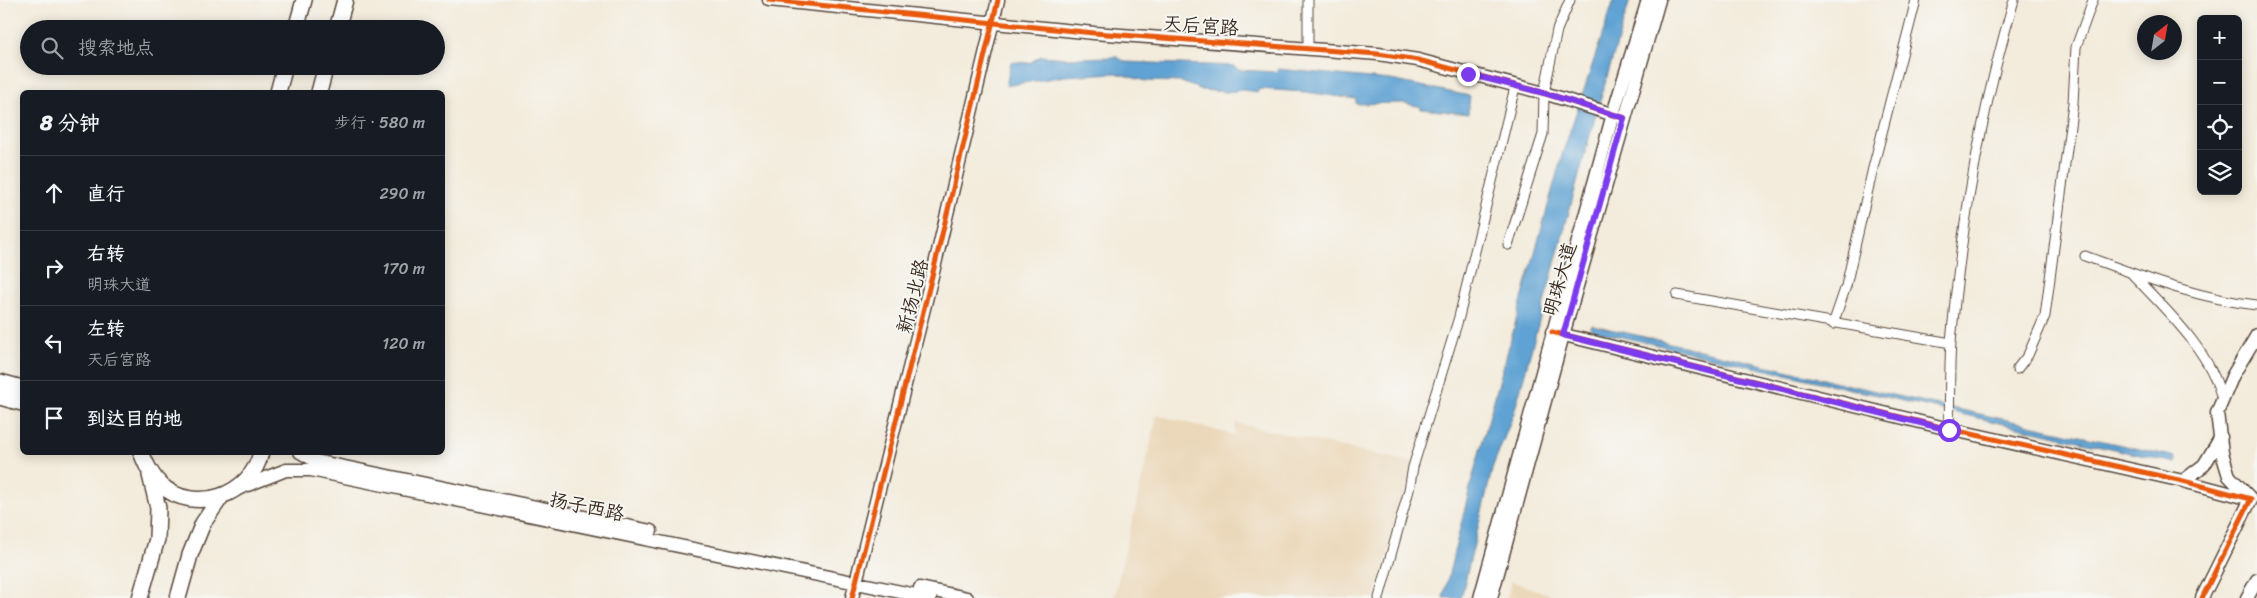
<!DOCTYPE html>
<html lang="zh">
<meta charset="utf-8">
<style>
:root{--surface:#171b24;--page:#242831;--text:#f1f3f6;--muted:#9ea1a6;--line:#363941}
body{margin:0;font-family:Sriracha,"LXGW WenKai TC",sans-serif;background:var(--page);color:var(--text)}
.controls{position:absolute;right:15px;top:15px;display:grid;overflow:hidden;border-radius:8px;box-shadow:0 2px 12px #0003}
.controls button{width:45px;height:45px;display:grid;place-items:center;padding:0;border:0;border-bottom:1px solid var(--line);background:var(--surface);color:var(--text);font:25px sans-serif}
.compass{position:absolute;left:2137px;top:15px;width:45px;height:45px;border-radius:50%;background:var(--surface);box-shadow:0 2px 12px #0003;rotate:31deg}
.stop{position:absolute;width:15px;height:15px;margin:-11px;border:4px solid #7c3aed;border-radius:50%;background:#fff}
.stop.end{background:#7c3aed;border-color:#fff;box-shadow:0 1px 5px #0008}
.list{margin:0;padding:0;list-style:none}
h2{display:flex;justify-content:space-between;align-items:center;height:65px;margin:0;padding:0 20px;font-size:21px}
h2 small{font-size:16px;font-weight:400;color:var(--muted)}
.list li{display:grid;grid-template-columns:32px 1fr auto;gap:15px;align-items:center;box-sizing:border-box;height:75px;padding:0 20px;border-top:1px solid var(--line)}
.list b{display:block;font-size:19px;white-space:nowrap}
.list p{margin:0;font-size:16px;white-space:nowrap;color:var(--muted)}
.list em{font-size:16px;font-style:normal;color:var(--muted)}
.icon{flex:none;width:28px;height:28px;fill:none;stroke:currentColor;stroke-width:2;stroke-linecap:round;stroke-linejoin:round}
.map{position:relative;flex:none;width:2257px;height:598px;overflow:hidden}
.search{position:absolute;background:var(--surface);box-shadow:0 2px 12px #0003;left:20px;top:20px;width:425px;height:55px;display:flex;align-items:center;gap:12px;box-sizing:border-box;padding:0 18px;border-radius:28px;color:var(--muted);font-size:19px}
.panel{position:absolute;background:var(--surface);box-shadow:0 2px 12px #0003;left:20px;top:90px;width:425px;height:365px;border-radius:8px}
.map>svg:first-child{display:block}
.built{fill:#ebd8ba}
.water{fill:#5ea2d3;stroke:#4c6678}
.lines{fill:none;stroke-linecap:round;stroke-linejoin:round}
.street-casing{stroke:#57473a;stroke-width:11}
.secondary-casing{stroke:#57473a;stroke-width:15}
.primary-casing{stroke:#57473a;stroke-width:18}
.street{stroke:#fff;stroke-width:9}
.secondary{stroke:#fff;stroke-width:12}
.primary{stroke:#fff;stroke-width:15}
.cycleway-casing{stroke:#f6f6f2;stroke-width:8}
.cycleway{stroke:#e8590c;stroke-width:5}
.route{stroke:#7c3aed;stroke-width:6}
.labels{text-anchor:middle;stroke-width:4;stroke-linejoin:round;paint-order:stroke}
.street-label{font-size:19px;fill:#3b2a1e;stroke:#f6f6f2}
</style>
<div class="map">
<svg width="2257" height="598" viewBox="0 0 2257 598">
<rect width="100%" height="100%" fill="#f6f6f2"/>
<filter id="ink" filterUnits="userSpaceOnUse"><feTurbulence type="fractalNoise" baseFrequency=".02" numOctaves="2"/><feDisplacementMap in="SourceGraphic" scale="10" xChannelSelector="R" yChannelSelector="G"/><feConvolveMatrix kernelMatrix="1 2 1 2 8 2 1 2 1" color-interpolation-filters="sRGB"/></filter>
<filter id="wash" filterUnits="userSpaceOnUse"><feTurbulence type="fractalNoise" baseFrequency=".0096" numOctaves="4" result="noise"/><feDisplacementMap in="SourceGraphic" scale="20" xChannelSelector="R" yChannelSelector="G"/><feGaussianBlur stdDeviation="1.12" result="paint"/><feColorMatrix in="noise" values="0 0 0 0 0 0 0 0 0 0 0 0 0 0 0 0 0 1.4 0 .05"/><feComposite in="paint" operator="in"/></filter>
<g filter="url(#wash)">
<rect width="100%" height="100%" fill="#f3ebdb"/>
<path class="built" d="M1157 415 1234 435 1236 423 1414 463 1375 598H1114Z
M1511 581 1558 598H1507Z"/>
<path class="water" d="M1614 0H1630L1592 128 1514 413 1493 466 1461 598H1443L1472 479 1562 155Z
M1041 56 1067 58 1117 57 1126 62 1235 66 1238 70 1277 72 1278 69 1391 80 1470 96 1468 114 1421 109V107L1404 103 1356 104V99L1305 92 1258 89V92L1242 90 1226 92 1202 90 1181 82 1145 81 1116 73 1065 76 1006 86 1011 62 1029 63Z
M1593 325 1884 393 2176 457 2175 463 1592 330 1590 327Z"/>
</g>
<g filter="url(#ink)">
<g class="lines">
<defs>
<path id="street" d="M1308 0V47
M1508 245 1543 134 1544 93 1557 30 1570 0
M2085 256C2140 276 2199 299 2257 305
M2132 274C2165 309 2212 352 2222 400
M1677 295 1951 343
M1833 324 1846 286 1873 168 1916 0
M2017 369 2028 355 2045 316 2073 103 2076 47 2093 0
M1949 429C1950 401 1949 371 1951 342 1961 227 1981 111 2014 0
M1379 598 1409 490 1413 467 1459 317 1515 87"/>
<path id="secondary" d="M769 0 1094 33 1378 54 1418 60 1544 93 1624 118
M1552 332 1949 429 2183 481 2251 499 2202 598
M300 452 316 461 651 531
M2183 481 2204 465 2221 437
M240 488 286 470H311L930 598
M2250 498 2229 476 2222 453 2217 413 2233 375 2257 335
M920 588 967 598
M852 598 935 264 998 0
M1480 598 1613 114 1648 0
M1491 598 1563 335 1659 0
M2247 598 2257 580"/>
<path id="primary" d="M296 29 304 0
M337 29 345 0
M278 92 285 66
M319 92 326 66
M0 382 22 388
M0 397 22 403
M141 452C146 465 151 476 161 485 194 515 252 496 261 452
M140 598 157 539 158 508 150 475
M178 598 190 555 203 523 221 497"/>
</defs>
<use href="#street" class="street-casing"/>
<use href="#secondary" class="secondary-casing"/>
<use href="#primary" class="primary-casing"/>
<use href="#street" class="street"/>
<use href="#secondary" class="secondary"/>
<use href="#primary" class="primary"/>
<defs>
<path id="cycleway" d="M769 0 1094 33 1378 54 1418 60 1544 93 1624 118
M1552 332 1949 429 2183 481 2251 499 2202 598
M852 598 935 264 998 0"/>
</defs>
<use href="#cycleway" class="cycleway-casing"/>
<use href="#cycleway" class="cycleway"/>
</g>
</g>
<g class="lines" filter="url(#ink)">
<path class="route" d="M1468 74 1544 93 1624 118 1563 335 1949 430"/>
</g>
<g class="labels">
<g class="street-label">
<text transform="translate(1201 25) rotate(4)" y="7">天后宫路</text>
<text transform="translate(1559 279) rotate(-74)" y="7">明珠大道</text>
<text transform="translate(912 296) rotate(-76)" y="7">新扬北路</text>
<text transform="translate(587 506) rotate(12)" y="7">扬子西路</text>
</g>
</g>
</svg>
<div class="controls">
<button>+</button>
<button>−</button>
<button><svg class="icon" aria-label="locate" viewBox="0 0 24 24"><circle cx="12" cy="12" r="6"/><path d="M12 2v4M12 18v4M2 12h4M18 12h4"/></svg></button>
<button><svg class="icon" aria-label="layers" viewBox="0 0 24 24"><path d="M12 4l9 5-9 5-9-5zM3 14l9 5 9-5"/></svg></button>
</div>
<svg class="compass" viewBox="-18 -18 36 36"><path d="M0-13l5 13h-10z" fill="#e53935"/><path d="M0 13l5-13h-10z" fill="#9ea1a6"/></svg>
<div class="stop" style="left:1949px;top:430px"></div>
<div class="stop end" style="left:1468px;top:74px"></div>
<div class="search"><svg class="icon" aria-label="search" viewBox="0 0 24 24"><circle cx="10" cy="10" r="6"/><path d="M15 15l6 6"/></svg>搜索地点</div>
<section class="panel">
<h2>8 分钟<small>步行 · 580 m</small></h2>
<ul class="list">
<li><svg class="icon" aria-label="ahead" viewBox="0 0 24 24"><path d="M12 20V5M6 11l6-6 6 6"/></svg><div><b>直行</b></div><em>290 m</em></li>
<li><svg class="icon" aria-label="right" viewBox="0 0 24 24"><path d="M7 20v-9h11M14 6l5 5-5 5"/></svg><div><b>右转</b><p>明珠大道</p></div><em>170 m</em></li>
<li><svg class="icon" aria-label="left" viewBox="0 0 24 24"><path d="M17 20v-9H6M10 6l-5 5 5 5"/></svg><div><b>左转</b><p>天后宫路</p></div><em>120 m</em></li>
<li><svg class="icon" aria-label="arrive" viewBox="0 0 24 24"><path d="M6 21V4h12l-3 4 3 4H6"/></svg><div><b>到达目的地</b></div></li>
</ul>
</section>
</div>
